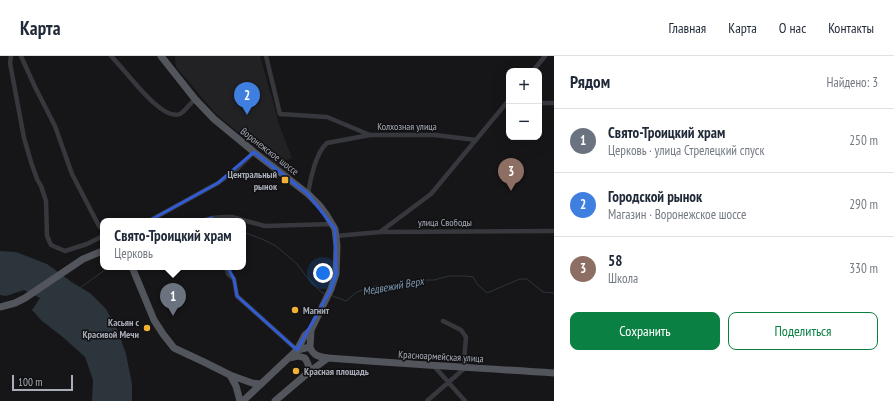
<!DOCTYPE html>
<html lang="ru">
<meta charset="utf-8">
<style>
:root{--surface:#fff;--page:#f6f6f7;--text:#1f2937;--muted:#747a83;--line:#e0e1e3;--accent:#0b8043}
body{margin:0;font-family:"PT Sans Narrow",sans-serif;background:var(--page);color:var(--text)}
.controls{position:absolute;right:12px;top:12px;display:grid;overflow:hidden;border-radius:8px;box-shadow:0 4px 16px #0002}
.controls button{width:36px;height:36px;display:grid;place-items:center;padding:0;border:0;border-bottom:1px solid var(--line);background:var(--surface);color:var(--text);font:20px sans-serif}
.scale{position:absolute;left:12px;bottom:10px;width:61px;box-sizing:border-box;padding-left:4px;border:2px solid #a8adb8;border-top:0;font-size:11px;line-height:14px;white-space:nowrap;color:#a8adb8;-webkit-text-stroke:3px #111113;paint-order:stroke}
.you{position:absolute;left:323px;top:217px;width:14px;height:14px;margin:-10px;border:3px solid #fff;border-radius:50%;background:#1a73e8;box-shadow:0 0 0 6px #1a73e833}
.badge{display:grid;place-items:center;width:26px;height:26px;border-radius:50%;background:var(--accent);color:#fff;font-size:13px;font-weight:700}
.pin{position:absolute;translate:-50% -33px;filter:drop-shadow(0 1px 2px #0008)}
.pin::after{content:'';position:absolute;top:21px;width:14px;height:12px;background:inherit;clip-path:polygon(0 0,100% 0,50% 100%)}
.popup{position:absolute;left:100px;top:162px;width:146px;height:52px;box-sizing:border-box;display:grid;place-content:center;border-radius:8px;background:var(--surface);filter:drop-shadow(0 1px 3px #0005);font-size:13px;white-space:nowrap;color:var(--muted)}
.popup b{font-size:15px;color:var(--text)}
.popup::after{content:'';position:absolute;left:50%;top:100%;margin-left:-8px;border:8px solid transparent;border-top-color:var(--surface)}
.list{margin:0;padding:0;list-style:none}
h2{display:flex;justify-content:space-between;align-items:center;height:52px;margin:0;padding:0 16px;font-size:17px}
h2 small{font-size:13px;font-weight:400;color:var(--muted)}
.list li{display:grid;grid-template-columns:26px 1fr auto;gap:12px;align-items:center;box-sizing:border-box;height:64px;padding:0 16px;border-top:1px solid var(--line)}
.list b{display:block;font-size:15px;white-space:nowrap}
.list p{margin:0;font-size:13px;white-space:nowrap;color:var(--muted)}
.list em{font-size:13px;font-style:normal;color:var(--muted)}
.actions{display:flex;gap:8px;padding:12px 16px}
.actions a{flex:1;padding:9px 0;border:1px solid var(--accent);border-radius:8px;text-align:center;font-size:14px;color:var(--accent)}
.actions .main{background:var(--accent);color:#fff}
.map{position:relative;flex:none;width:554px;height:345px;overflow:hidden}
header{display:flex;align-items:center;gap:24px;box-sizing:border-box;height:56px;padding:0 20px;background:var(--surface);border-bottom:1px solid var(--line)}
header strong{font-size:19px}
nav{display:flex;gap:22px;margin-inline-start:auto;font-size:14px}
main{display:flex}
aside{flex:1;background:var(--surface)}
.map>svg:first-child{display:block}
.built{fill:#222225}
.water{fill:#2c353c}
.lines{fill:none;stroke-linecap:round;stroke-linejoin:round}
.stream{stroke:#2c353c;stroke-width:1}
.street{stroke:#37383d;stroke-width:4.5}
.primary{stroke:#53555c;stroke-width:7}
.marked{fill:none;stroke:#325cd3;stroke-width:3;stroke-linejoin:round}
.poi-dot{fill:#f2b134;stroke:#111113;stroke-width:1.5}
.labels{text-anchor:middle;stroke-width:3;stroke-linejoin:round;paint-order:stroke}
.street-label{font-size:10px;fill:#a8adb8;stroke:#111113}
.poi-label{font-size:10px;font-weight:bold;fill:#a8adb8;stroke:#111113;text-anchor:end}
.water-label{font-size:11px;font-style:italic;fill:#7f9bb3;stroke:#111113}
</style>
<header>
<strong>Карта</strong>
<nav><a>Главная</a><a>Карта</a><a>О нас</a><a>Контакты</a></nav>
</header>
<main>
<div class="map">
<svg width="554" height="345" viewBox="0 0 554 345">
<rect width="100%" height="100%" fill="#161618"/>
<path class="built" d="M175 0H260L277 60 278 66 292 102 286 104 291 121 215 57 176 11Z"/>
<path class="water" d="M0 195 16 196 47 208 73 227 90 237 106 253 118 275 126 298 132 328V345H92L93 324 85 301 64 282 42 265 32 254 40 242 24 234 6 240 0 239Z"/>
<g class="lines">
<path class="stream" d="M243 176 262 183 276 190 297 208 306 220 321 236 325 238
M110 211 121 213 124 211
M80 232 109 211
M330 239 346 245 357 236 375 230H393L409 229 420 224H434L449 220H465L473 221 477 228 487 237 520 223H527L543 236 554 237"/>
<path class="street" d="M11 0 10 7 24 82 31 106 37 123 41 130 46 145 47 180 51 189 65 195 87 188 103 180
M21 0 35 31 55 70 72 118 99 170 103 174
M111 0C124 12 161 66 180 58 184 56 191 47 195 43
M266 0 280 58 327 61 370 79H435L476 84
M533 15 545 0
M539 47H554
M308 138C310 124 316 96 327 87L370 79
M149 165 218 127 237 113 254 96
M202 165 212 162 224 161H232L265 170 332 168
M380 176 431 138 509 44
M336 180 380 176 554 175
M226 211 228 218 234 223 237 240 297 294
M434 310 465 345
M427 345 466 311 464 305 466 281 461 274 443 265"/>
<path class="primary" d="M161 0 195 43 214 63 254 96 308 138 320 150 326 158 335 173 337 190 336 218 331 233 311 274 310 291C313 300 320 301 328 302 403 308 479 312 554 317
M132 211 154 264 163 278 174 292 204 306 230 319 252 327 261 328
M0 251 15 247 25 242 83 203 100 196H103
M297 294 305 279 311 274
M289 302 298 300 305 302 308 308 309 316
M230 319 236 330 240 345
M243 345 297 294 310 291
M275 345 309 316 328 302"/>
</g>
<path class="marked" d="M254 96 308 138 335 173 336 218 331 233 297 294 237 240 234 223 213 184 212 162 145 180 122 195 114 184 218 127Z"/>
<g class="poi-dot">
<rect x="281" y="120" width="8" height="8" rx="2"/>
<circle cx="295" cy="254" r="4"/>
<circle cx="147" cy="272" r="4"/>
<circle cx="296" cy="315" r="4"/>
</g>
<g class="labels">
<g class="street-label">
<text x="407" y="74">Колхозная улица</text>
<text transform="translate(270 95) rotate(38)" y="4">Воронежское шоссе</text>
<text x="445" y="170">улица Свободы</text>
<text transform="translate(441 300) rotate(3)" y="4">Красноармейская улица</text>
</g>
<g class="poi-label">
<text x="277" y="122">Центральный<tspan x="277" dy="12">рынок</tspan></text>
<text x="303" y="258" text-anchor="start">Магнит</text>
<text x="139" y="270">Касьян с<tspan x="139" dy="12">Красивой Мечи</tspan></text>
<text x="304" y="319" text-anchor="start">Красная площадь</text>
</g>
<g class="water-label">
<text transform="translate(393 230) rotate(-10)" y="4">Медвежий Верх</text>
</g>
</g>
</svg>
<div class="controls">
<button>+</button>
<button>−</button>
</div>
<div class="scale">100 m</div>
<div class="you"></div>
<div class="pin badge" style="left:173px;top:260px;background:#6b7280">1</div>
<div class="popup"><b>Свято-Троицкий храм</b>Церковь</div>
<div class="pin badge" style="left:247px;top:59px;background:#3f7fe0">2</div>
<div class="pin badge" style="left:511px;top:135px;background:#8d6e63">3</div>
</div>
<aside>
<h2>Рядом<small>Найдено: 3</small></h2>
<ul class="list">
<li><span class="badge" style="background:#6b7280">1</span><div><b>Свято-Троицкий храм</b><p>Церковь · улица Стрелецкий спуск</p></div><em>250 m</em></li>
<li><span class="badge" style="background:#3f7fe0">2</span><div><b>Городской рынок</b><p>Магазин · Воронежское шоссе</p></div><em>290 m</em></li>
<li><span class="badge" style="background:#8d6e63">3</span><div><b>58</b><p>Школа</p></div><em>330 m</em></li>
</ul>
<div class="actions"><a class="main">Сохранить</a><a>Поделиться</a></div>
</aside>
</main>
